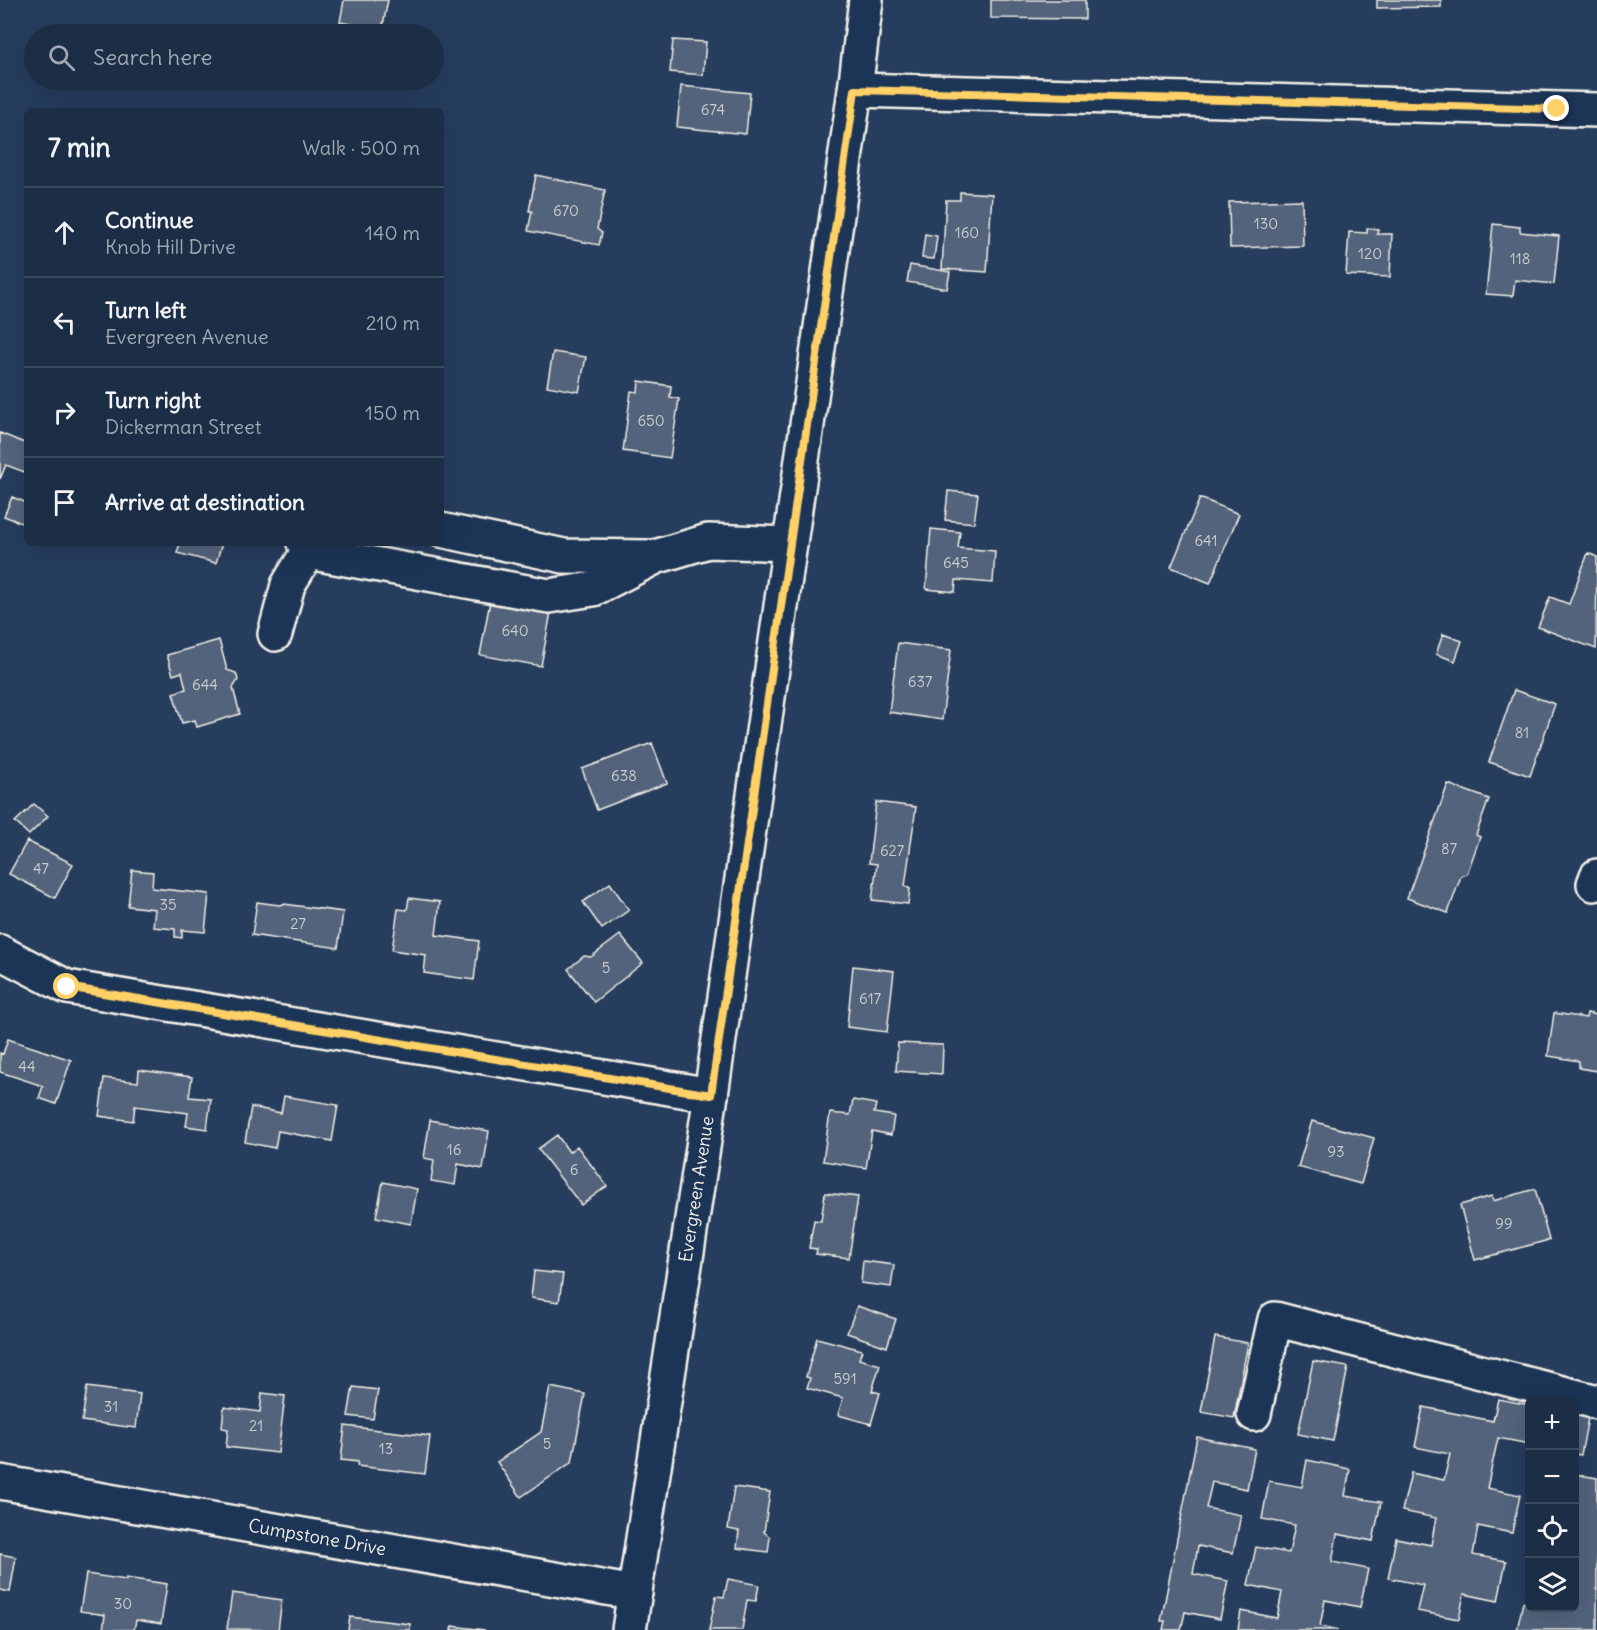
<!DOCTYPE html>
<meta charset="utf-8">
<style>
:root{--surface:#1c2e46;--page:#25364d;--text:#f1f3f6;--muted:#a0a8b3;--line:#3a4a5f}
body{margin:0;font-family:Delius,sans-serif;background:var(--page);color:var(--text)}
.controls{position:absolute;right:18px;bottom:18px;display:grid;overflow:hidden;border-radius:9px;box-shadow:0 6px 24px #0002}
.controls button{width:54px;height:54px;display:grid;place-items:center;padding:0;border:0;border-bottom:2px solid var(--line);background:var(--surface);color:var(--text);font:30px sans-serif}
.stop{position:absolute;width:18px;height:18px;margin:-14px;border:4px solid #ffd166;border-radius:50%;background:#fff}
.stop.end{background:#ffd166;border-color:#fff;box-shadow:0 2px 6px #0008}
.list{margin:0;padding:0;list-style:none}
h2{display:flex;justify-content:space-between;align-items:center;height:78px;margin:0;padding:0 24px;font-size:26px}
h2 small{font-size:20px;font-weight:400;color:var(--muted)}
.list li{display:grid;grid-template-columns:39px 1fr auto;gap:18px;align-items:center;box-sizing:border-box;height:90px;padding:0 24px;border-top:2px solid var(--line)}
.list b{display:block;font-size:22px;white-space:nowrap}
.list p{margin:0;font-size:20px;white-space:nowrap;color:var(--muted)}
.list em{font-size:20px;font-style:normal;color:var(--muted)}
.icon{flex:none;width:33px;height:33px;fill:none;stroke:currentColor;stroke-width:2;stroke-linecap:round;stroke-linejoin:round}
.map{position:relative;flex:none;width:1597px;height:1630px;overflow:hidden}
.search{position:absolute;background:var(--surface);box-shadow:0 6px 24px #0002;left:24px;top:24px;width:420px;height:66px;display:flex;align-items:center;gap:15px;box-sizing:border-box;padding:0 21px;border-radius:33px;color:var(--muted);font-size:22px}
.panel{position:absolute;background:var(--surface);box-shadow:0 6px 24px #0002;left:24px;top:108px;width:420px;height:438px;border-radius:9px}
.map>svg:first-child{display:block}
.building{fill:#52647b;stroke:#f4f1e8;stroke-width:1.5}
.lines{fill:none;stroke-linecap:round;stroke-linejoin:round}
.minor-casing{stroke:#f4f1e8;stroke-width:38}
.minor{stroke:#1d3557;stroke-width:33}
.route{stroke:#ffd166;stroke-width:8}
.labels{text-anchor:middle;stroke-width:4.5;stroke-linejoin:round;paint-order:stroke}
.number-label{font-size:15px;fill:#cccecd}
.street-label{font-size:18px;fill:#f4f1e8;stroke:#1d3557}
</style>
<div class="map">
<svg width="1597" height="1630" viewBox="0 0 1597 1630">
<rect width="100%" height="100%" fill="#263d5d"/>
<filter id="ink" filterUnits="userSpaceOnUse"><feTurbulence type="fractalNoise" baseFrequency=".0167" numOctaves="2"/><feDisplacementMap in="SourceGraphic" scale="12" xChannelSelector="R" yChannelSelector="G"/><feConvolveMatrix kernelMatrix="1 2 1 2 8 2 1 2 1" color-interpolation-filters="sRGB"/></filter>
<g filter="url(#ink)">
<path class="building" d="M344 0H388L382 30 340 22Z
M991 0H1085V19L991 18Z
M1377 0H1441V7L1377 8Z
M673 40 706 42 703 75 670 72Z
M681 86 750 93 746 134 677 127Z
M536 175 605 190 597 229 602 233 599 245 528 231 532 211H529Z
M960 192 992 194 987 272 942 269 946 200H960Z
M1302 200 1303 246 1230 248 1229 202Z
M1493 224 1520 227V232L1559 236 1554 284 1515 280 1513 296 1486 294Z
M1367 228 1378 229 1377 234H1392L1390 277 1346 275 1349 232 1367 233Z
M925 234 937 236 934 259 922 258Z
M910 265 950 272 947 289 907 282Z
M553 352 586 357 579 392 547 386Z
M639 381 671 386 670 397 679 399 670 458 623 451 631 391 638 392Z
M0 433 27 444V473L6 465 0 479Z
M948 491 978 494 974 523 945 520Z
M12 497 27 503V525L4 516Z
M1200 498 1239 514 1210 583 1171 567Z
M931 529 960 532 958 548 995 551 993 583 956 580 955 592 926 589Z
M180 543H222L216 563 177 553Z
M1588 553 1597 557 1596 649 1538 627 1550 597 1569 604Z
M491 596 532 609 551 612 541 666 480 655Z
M1443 634 1462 641 1455 661 1436 654Z
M219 640 227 670 236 673 238 680 233 688 240 714 197 727 195 720 182 723 173 693 186 689 182 672 173 675 167 655Z
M898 643 951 650 942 720 889 712Z
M1514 690 1555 704 1530 776 1489 762Z
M652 743 667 783 597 810 582 769Z
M1448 784 1489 799 1476 835 1480 837 1467 874 1461 876 1448 913 1407 898Z
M876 802 916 807 905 886 910 889 908 904 872 900 877 864 869 863Z
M34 804 48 816 29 835 15 822Z
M27 841 73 864 55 898 9 874Z
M132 870 153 872 152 888 209 894 205 932 182 930V938L175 937V929L153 927 155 909 128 906Z
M610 883 629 910 602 929 583 902Z
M409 898 440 902 436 935 479 941 474 980 424 973 426 955 392 950 398 909 407 910Z
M257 902 279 905 284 904 343 912 338 948 252 935Z
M620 935 643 963 594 1002 568 969 584 956 591 957Z
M853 966 894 971 887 1032 847 1027Z
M1554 1013 1586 1018 1587 1013 1597 1015V1071L1579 1068V1061L1548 1056Z
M8 1039 71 1060 56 1104 39 1098 43 1086 0 1072V1053L3 1054Z
M898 1043 943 1045 942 1074 896 1071Z
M139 1070 192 1077 189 1097 211 1099 207 1129 186 1126 188 1113 135 1106 133 1121 99 1116 104 1078 138 1082Z
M284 1096 338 1105 332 1141 278 1131 275 1148 245 1142 251 1107 281 1113Z
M853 1100 876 1104 874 1113 894 1116 891 1135 872 1131 866 1168 823 1161 830 1113 850 1115Z
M430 1120 489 1131 483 1169 458 1164 455 1185 431 1181 434 1160 424 1158Z
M1312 1121 1374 1138 1361 1184 1298 1167Z
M557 1135 569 1152 577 1146 607 1186 581 1205 538 1149Z
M383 1182 417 1189 411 1224 376 1217Z
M1535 1189 1549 1240 1475 1260 1460 1205 1492 1196 1493 1201Z
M825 1193 858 1197 849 1258 816 1254 817 1249 809 1248 814 1220 821 1221Z
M863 1261 894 1265 891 1287 861 1283Z
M534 1271 563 1274 559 1302 531 1298Z
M857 1306 896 1319 887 1347 847 1333Z
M1215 1337 1248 1343 1234 1418 1201 1412Z
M817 1338 862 1350 859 1359 880 1365 872 1391 880 1393 871 1424 838 1415 843 1398 807 1388 810 1378 806 1377Z
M1313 1361 1348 1367 1333 1441 1298 1434Z
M87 1387 140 1394 136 1428 82 1421Z
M353 1387 378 1390 373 1419 348 1416Z
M550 1387 585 1394 572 1462 521 1497 497 1462 541 1432Z
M262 1393 285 1396 278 1453 226 1447 228 1429 222 1428 224 1407 260 1412Z
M1498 1399 1530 1405V1444L1498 1438 1487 1488 1520 1495 1512 1533 1478 1526 1473 1555 1506 1561 1498 1601 1464 1594 1459 1619 1417 1611 1423 1585 1388 1578 1396 1538 1431 1545 1436 1518 1402 1511 1411 1473 1444 1480 1450 1454 1415 1447 1423 1407 1493 1421Z
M1574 1415 1588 1418 1581 1455 1574 1454Z
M345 1426 430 1436 425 1474 357 1466 358 1462 341 1460Z
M1197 1437 1255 1449 1247 1489 1212 1482 1206 1508 1241 1515 1233 1553 1198 1546 1193 1574 1228 1581 1220 1619 1185 1612 1181 1630H1163L1165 1621H1161Z
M1307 1460 1350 1469 1345 1496 1381 1502 1373 1541 1337 1534 1332 1562 1368 1569 1360 1607 1325 1600 1320 1626 1338 1630H1238L1241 1611 1277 1618 1282 1592 1248 1585 1256 1547 1289 1553 1295 1525 1262 1519 1269 1481 1302 1487Z
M1574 1474 1597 1478V1630H1517L1523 1602 1530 1604V1608H1549L1558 1609V1608H1574V1526L1577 1514 1574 1513Z
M734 1487 770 1492 764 1532 770 1537 768 1552 737 1548 739 1531 728 1529Z
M0 1554 16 1557 10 1592 0 1590Z
M86 1574 126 1580V1578L167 1584 161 1624 136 1620 134 1630H103L105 1615 80 1611Z
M728 1579 759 1585 756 1601 747 1600 742 1630H709L716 1596 724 1597Z
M232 1593 282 1600 278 1630 227 1629Z
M350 1617 410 1624V1630H348Z
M452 1626 485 1630H451Z"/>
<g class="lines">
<defs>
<g id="minor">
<path d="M855 90 1597 110"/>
<path d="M441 530 564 556 651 557"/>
<path d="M304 543 308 552 549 596 593 589 655 557 708 541 790 544"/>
<path d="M275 634 288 585 308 552"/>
<path d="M1594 884 1597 876"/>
<path d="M0 952 67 987 711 1095"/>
<path d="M1254 1414 1275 1319 1597 1402"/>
<path id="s1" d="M0 1482 635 1593"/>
<path id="s2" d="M629 1630 711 1095 855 90 866 0"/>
</g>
</defs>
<use href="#minor" class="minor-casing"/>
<use href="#minor" class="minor"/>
</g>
</g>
<g class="lines" filter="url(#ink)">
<path class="route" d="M67 987 711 1095 855 90 1557 109"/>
</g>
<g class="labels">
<g class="number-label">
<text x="713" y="115">674</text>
<text x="566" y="216">670</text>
<text x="1266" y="229">130</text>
<text x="967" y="238">160</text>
<text x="1370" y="259">120</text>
<text x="1520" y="264">118</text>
<text x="651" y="426">650</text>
<text x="1206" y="546">641</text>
<text x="956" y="568">645</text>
<text x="515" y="636">640</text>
<text x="920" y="687">637</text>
<text x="205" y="690">644</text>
<text x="1522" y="738">81</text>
<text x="624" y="781">638</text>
<text x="1449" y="854">87</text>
<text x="892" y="856">627</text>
<text x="41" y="874">47</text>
<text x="168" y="910">35</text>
<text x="298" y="929">27</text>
<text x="606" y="973">5</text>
<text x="870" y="1004">617</text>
<text x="27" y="1072">44</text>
<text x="454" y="1155">16</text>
<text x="1336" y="1157">93</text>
<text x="574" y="1175">6</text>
<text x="1504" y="1229">99</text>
<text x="845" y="1384">591</text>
<text x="111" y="1412">31</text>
<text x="256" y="1431">21</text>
<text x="547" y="1449">5</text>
<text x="386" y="1454">13</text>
<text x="123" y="1609">30</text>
</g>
<g class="street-label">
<text dy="6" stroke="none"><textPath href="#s2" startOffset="446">Evergreen Avenue</textPath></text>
<text dy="6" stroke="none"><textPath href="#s1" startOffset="322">Cumpstone Drive</textPath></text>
</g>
</g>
</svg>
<div class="controls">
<button>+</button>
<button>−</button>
<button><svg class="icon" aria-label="locate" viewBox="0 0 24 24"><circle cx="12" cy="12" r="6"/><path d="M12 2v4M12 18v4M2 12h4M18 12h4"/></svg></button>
<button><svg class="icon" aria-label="layers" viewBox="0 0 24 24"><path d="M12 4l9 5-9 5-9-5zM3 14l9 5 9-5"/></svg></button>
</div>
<div class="stop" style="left:67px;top:987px"></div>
<div class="stop end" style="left:1557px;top:109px"></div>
<div class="search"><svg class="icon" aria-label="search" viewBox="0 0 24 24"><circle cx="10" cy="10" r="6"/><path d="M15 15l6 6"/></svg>Search here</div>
<section class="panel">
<h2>7 min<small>Walk · 500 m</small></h2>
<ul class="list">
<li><svg class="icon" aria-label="ahead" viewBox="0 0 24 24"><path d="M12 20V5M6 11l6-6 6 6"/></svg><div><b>Continue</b><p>Knob Hill Drive</p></div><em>140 m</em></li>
<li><svg class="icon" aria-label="left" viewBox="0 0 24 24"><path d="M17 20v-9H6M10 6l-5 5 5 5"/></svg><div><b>Turn left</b><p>Evergreen Avenue</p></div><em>210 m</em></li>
<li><svg class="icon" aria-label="right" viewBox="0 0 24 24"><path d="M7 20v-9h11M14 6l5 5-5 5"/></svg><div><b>Turn right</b><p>Dickerman Street</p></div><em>150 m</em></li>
<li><svg class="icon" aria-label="arrive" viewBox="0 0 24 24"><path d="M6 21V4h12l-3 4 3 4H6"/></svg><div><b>Arrive at destination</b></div></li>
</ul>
</section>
</div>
